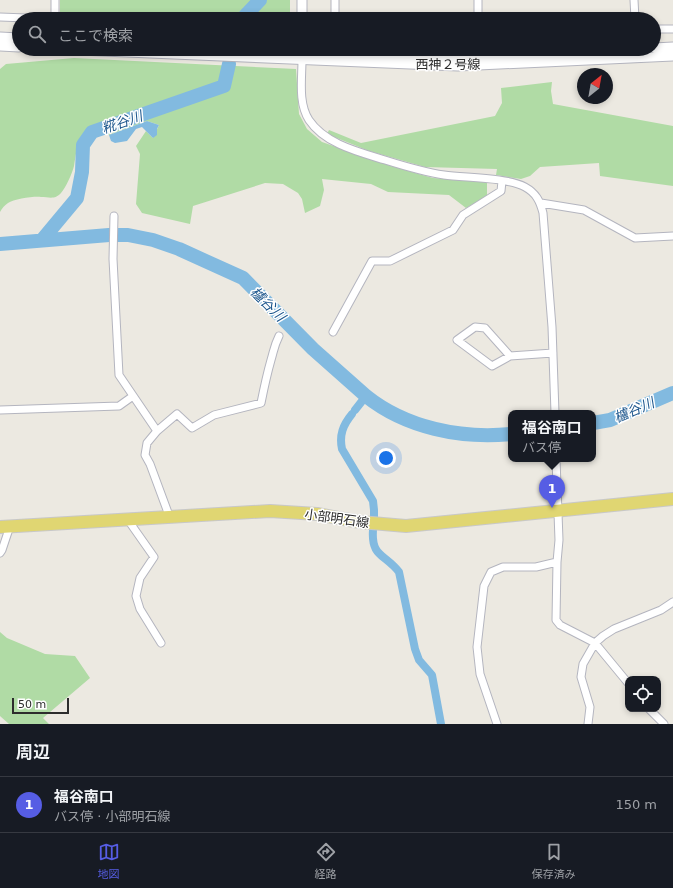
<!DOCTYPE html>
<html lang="ja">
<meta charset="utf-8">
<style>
:root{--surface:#171b24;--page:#20242c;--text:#f1f3f6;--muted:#9ea1a6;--line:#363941;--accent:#565de4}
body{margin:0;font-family:"DejaVu Sans","Noto Sans JP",sans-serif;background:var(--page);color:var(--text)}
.controls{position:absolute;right:12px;bottom:12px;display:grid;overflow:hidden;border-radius:8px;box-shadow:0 2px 6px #0003}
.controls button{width:36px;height:36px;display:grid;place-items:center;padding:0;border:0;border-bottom:1px solid var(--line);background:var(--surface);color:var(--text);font:20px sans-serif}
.compass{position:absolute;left:577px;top:68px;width:36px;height:36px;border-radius:50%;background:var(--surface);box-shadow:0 2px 6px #0003;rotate:31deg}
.scale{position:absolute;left:12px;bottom:10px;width:57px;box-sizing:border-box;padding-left:4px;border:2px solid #2d2d2d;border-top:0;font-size:11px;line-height:14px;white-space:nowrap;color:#2d2d2d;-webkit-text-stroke:3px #fff;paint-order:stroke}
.you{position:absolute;left:386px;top:458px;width:14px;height:14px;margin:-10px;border:3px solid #fff;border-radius:50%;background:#1a73e8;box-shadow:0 0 0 6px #1a73e833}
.badge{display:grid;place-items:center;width:26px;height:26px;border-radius:50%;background:var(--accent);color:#fff;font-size:13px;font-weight:700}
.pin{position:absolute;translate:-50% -33px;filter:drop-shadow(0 1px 2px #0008)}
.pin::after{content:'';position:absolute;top:21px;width:14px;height:12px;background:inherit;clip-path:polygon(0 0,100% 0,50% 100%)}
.popup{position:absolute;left:508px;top:410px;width:88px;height:52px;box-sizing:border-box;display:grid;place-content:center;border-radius:8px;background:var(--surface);filter:drop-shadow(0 1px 3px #0005);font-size:13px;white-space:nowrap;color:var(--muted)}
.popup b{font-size:15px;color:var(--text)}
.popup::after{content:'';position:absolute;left:50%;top:100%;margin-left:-8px;border:8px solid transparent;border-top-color:var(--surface)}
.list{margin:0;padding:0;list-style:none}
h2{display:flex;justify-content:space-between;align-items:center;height:52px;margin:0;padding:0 16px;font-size:17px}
h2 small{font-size:13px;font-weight:400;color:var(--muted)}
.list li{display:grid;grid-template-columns:26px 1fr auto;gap:12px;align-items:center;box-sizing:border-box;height:56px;padding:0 16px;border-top:1px solid var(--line)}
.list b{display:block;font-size:15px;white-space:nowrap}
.list p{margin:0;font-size:13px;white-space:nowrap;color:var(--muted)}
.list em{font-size:13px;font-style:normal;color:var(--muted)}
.icon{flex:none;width:22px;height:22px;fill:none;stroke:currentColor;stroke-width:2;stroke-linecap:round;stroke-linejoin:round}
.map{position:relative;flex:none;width:673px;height:724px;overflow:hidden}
.search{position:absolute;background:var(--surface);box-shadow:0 2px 6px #0003;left:12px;right:12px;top:12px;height:44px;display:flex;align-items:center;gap:10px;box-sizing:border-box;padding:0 14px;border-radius:22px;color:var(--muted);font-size:15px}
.sheet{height:108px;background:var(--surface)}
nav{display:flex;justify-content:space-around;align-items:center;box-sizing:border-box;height:56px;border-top:1px solid var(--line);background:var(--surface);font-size:11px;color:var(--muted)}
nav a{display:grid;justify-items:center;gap:2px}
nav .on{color:var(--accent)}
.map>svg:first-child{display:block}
.green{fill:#b0dba5}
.water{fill:#82bae0}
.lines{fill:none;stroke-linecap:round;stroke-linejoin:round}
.canal{stroke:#82bae0;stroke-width:8}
.river{stroke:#82bae0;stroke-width:14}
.minor-casing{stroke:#b4b5bf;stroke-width:9}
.tertiary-casing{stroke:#b4b5bf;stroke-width:11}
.primary-casing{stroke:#c8c8c8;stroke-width:14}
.minor{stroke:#fff;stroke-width:7}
.tertiary{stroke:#fff;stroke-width:9}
.primary{stroke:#e0d672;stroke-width:12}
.labels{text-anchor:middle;stroke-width:3;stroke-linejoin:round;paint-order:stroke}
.street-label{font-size:13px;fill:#2d2d2d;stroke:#fff}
.water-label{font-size:14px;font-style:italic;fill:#1f588e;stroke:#fff}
</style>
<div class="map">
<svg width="673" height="724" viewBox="0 0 673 724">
<rect width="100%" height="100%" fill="#ece9e1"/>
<path class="green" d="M60 0H290V19H60Z
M74 58 296 69 299 114 307 129 322 142 391 166 433 178 487 182V196L466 208 449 195 388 192 371 184 322 179 324 190 320 206 305 213 302 199 298 193 283 184 265 183 193 206 190 224 142 213 136 204 140 154 136 146 146 131 153 138 159 125 147 121 109 135 103 126C77 130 78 144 74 166 72 174 66 187 61 193 55 200 49 197 41 197 34 196 14 199 8 203 5 205 2 208 0 212V69L6 64Z
M552 82 551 91 553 104 673 126V186L600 176 599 163 540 167 530 176 521 179 496 175 497 169 425 167 369 151 327 134 329 130 361 143 495 116 502 103 501 88Z
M0 632 7 638 45 654 75 656 90 678 43 718 49 724H9L0 716Z"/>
<path class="water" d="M147 121 159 125 157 129V135L153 138 142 127 136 129 127 141 115 143 111 141 109 135Z"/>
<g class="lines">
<path class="canal" d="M355 410 366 396
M352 414C343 425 339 435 342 449L373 501 374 510V519
M373 530C371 557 385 554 399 572L415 649 419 660 432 675 441 724"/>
<path class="river" d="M242 19 260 0
M42 240 77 198 82 172 83 145 92 132 224 86 229 64
M0 244 109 235H128L153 240 179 249 243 278 313 349 366 396C406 428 461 439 511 434
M593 423 610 420 673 393"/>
<defs>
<path id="minor" d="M634 0 635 19
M0 17 53 19
M55 19V0
M335 19V0
M478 19V0
M654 29H673
M302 60C302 79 298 103 309 120 325 144 359 152 385 160 404 166 424 172 444 175 466 178 506 177 525 187 536 193 540 201 543 213L552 327 555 413
M541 203 584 210 635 238 673 236
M114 216 113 259 119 375 157 431 147 443 145 455 150 464 170 518
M333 332 372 261H390L453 230 463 215 501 191 502 181
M510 356 485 328 475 327 457 340 492 366 510 356 553 353
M0 410 119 406 133 396
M157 431 177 414 192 428 214 415 261 403C264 388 267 374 271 360 274 350 274 346 279 336
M128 520 154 557 140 578 136 596 140 609 161 643
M0 553 2 550 10 526
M557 562 556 620 560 625 595 643 628 683
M649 709 664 724
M497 724 480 674 477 647 484 586 491 572 503 567H536L557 562 559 540 556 459
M588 724 590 707 581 677 583 664 595 643 603 636 614 629 661 610 673 602"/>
<path id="tertiary" d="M302 19V0
M0 37 19 38
M0 46 19 47
M654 48 673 47
M56 49 458 66 673 56
M256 49 458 57 635 49"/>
<path id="primary" d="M0 527 270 511 317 514 360 522 406 526 673 499"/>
</defs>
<use href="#minor" class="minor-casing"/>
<use href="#tertiary" class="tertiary-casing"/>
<use href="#primary" class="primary-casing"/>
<use href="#minor" class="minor"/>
<use href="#tertiary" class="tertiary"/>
<use href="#primary" class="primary"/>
</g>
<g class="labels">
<g class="street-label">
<text x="448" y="69">西神２号線</text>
<text transform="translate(337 518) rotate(8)" y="5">小部明石線</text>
</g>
<g class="water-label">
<text transform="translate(122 122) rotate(-19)" y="5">糀谷川</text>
<text transform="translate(268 304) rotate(45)" y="5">櫨谷川</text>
<text transform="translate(634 410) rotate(-23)" y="5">櫨谷川</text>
</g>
</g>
</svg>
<div class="controls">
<button><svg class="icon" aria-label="locate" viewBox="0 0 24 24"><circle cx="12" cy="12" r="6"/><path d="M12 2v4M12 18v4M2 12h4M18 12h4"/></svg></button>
</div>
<svg class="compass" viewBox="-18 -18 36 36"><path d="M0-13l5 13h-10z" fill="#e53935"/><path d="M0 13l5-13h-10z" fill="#9ea1a6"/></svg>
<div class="scale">50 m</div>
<div class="you"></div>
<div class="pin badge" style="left:552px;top:508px">1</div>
<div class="popup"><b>福谷南口</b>バス停</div>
<div class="search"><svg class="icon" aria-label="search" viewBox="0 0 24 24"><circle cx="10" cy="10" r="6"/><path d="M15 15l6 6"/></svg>ここで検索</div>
</div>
<section class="sheet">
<h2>周辺<small></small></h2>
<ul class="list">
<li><span class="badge">1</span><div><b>福谷南口</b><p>バス停 · 小部明石線</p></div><em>150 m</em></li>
</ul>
</section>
<nav>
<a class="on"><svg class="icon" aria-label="map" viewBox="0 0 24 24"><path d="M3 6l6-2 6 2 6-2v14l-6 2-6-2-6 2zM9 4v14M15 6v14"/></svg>地図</a>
<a><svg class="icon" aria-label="directions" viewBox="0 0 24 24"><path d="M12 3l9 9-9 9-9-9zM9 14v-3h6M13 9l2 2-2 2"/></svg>経路</a>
<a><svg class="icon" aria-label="saved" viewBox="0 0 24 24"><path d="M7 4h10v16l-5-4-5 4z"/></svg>保存済み</a>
</nav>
